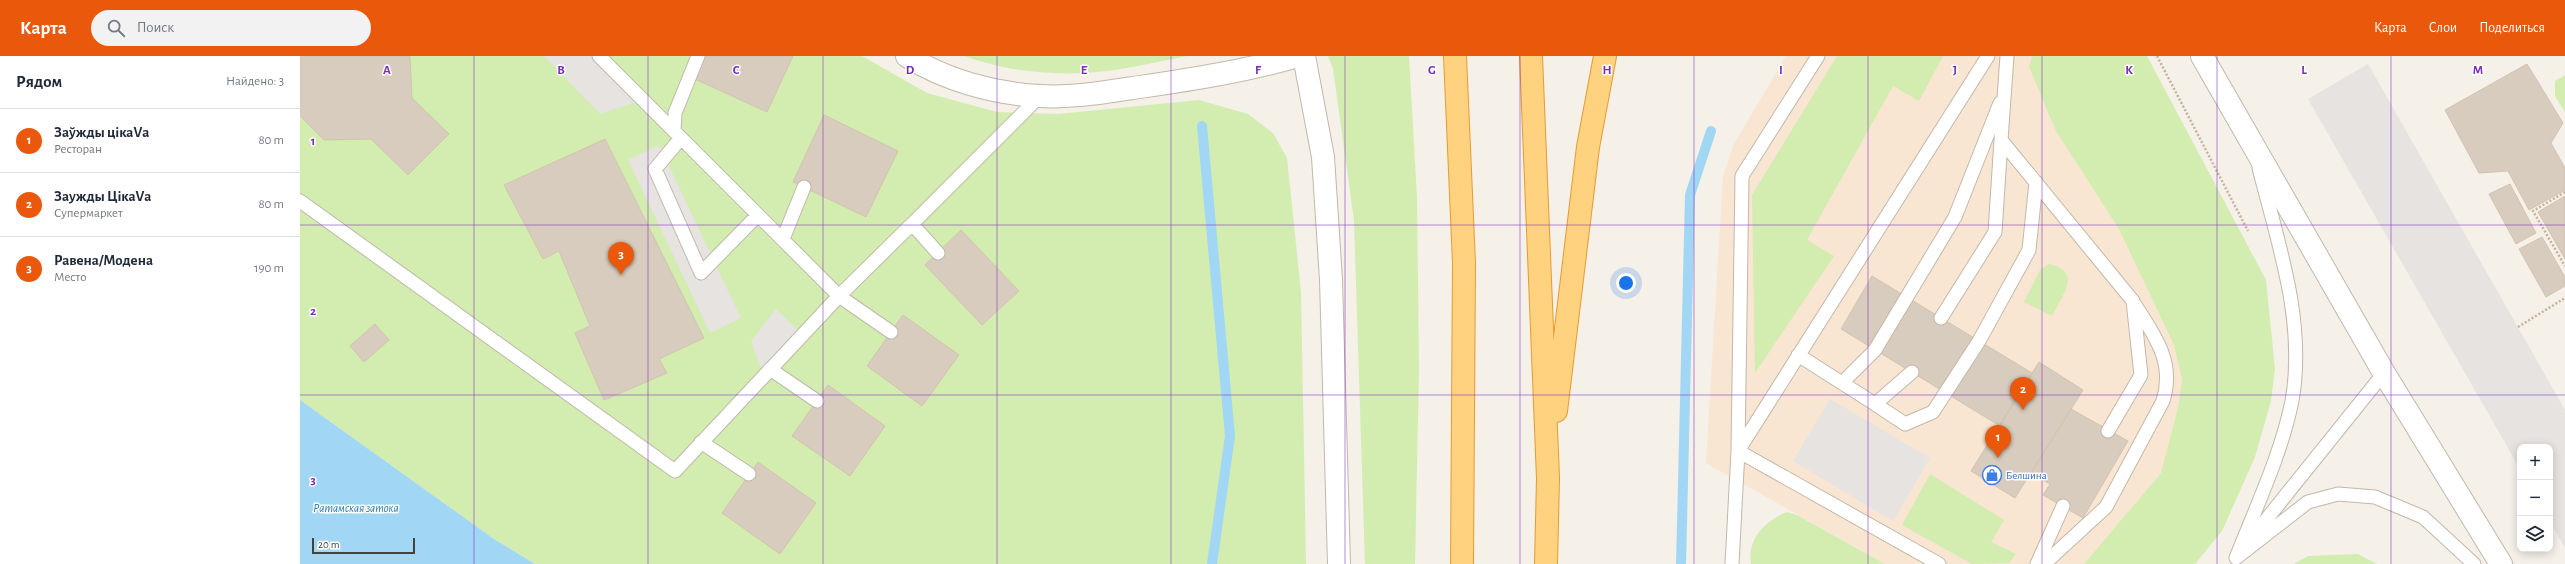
<!DOCTYPE html>
<html lang="ru">
<meta charset="utf-8">
<style>
:root{--surface:#fff;--page:#f2f2f3;--text:#1f2937;--muted:#747a83;--line:#e0e1e3;--accent:#ea580c}
body{margin:0;font-family:"Alegreya Sans",sans-serif;background:var(--page);color:var(--text)}
.controls{position:absolute;right:12px;bottom:12px;display:grid;overflow:hidden;border-radius:8px;box-shadow:0 2px 10px #0003}
.controls button{width:36px;height:36px;display:grid;place-items:center;padding:0;border:0;border-bottom:1px solid var(--line);background:var(--surface);color:var(--text);font:20px sans-serif}
.scale{position:absolute;left:12px;bottom:10px;width:103px;box-sizing:border-box;padding-left:4px;border:2px solid #494136;border-top:0;font-size:11px;line-height:14px;white-space:nowrap;color:#494136;-webkit-text-stroke:3px #fff;paint-order:stroke}
.you{position:absolute;left:1326px;top:227px;width:14px;height:14px;margin:-10px;border:3px solid #fff;border-radius:50%;background:#1a73e8;box-shadow:0 0 0 6px #1a73e833}
.badge{display:grid;place-items:center;width:26px;height:26px;border-radius:50%;background:var(--accent);color:#fff;font-size:13px;font-weight:700}
.pin{position:absolute;translate:-50% -33px;filter:drop-shadow(0 1px 2px #0008)}
.pin::after{content:'';position:absolute;top:21px;width:14px;height:12px;background:inherit;clip-path:polygon(0 0,100% 0,50% 100%)}
.list{margin:0;padding:0;list-style:none}
h2{display:flex;justify-content:space-between;align-items:center;height:52px;margin:0;padding:0 16px;font-size:17px}
h2 small{font-size:13px;font-weight:400;color:var(--muted)}
.list li{display:grid;grid-template-columns:26px 1fr auto;gap:12px;align-items:center;box-sizing:border-box;height:64px;padding:0 16px;border-top:1px solid var(--line)}
.list b{display:block;font-size:15px;white-space:nowrap}
.list p{margin:0;font-size:13px;white-space:nowrap;color:var(--muted)}
.list em{font-size:13px;font-style:normal;color:var(--muted)}
.icon{flex:none;width:22px;height:22px;fill:none;stroke:currentColor;stroke-width:2;stroke-linecap:round;stroke-linejoin:round}
.map{position:relative;flex:none;width:2265px;height:508px;overflow:hidden}
header{display:flex;align-items:center;gap:24px;box-sizing:border-box;height:56px;padding:0 20px;background:var(--accent);color:#fff}
header strong{font-size:19px}
nav{display:flex;gap:22px;margin-inline-start:auto;font-size:14px}
.search{width:280px;height:36px;background:var(--page);display:flex;align-items:center;gap:10px;box-sizing:border-box;padding:0 14px;border-radius:22px;color:var(--muted);font-size:15px}
main{display:flex}
aside{flex:1;background:var(--surface)}
.map>svg:first-child{display:block}
.commercial{fill:#f8e6d2}
.green{fill:#d3ecaf}
.parking{fill:#e6e3e0}
.water{fill:#a1d7f5}
.lines{fill:none;stroke-linecap:round;stroke-linejoin:round}
.stream{stroke:#a1d7f5;stroke-width:10}
.building{fill:#d7ccbd;stroke:#d3c3af}
.service-casing{stroke:#c1b8aa;stroke-width:15}
.minor-casing{stroke:#c1b8aa;stroke-width:24}
.tertiary-casing{stroke:#c1b8aa;stroke-width:24}
.trunk-casing{stroke:#e79b30;stroke-width:24}
.path{stroke:#c4b39a;stroke-width:2.5;stroke-dasharray:2 2;stroke-linecap:butt}
.service{stroke:#fff;stroke-width:13}
.minor{stroke:#fff;stroke-width:22}
.tertiary{stroke:#fff;stroke-width:22}
.trunk{stroke:#ffd280;stroke-width:22}
.grid{fill:none;stroke:#7b2cbf;stroke-width:1;stroke-opacity:0.55}
.labels{text-anchor:middle;stroke-width:3;stroke-linejoin:round;paint-order:stroke}
.shop-label{font-size:11px;fill:#366cbe;stroke:#fff;text-anchor:start}
.water-label{font-size:12px;font-style:italic;fill:#2678ac;stroke:#fff}
.grid-label{font-size:13px;text-anchor:middle;font-weight:bold;fill:#7b2cbf;stroke:#fff;stroke-width:3;stroke-linejoin:round;paint-order:stroke}
</style>
<header>
<strong>Карта</strong>
<div class="search"><svg class="icon" aria-label="search" viewBox="0 0 24 24"><circle cx="10" cy="10" r="6"/><path d="M15 15l6 6"/></svg>Поиск</div>
<nav><a>Карта</a><a>Слои</a><a>Поделиться</a></nav>
</header>
<main>
<aside>
<h2>Рядом<small>Найдено: 3</small></h2>
<ul class="list">
<li><span class="badge">1</span><div><b>Заўжды цікаVа</b><p>Ресторан</p></div><em>80 m</em></li>
<li><span class="badge">2</span><div><b>Заужды ЦікаVа</b><p>Супермаркет</p></div><em>80 m</em></li>
<li><span class="badge">3</span><div><b>Равена/Модена</b><p>Место</p></div><em>190 m</em></li>
</ul>
</aside>
<div class="map">
<svg width="2265" height="508" viewBox="0 0 2265 508">
<rect width="100%" height="100%" fill="#f5f0e8"/>
<path class="commercial" d="M1486 0H1773L1911 277 1861 417 1784 508H1585L1406 407 1423 120 1434 88Z"/>
<path class="green" d="M0 0H562L627 37 697 56 758 58 899 44 948 58 973 77 987 102 1001 236 1006 508H235L194 483 0 344Z
M664 0H887C860 5 833 12 806 15 760 21 708 16 664 0Z
M1028 0H1109L1117 142 1119 313 1115 508H1065L1054 164 1033 13Z
M1537 0H1643L1619 45 1593 30 1507 184 1534 200 1455 317 1452 139Z
M1732 0H1847L1966 224 1975 313 1971 345 1955 401 1922 475 1895 508H1784L1861 417 1878 352 1882 323 1874 289 1819 173 1756 75 1729 11Z
M2265 19V56L2255 40V25Z
M1749 208C1783 215 1762 240 1752 260L1724 246 1740 214Z
M1630 418 1704 464 1691 486 1716 498 1709 507 1672 508 1602 469Z
M1487 456 1497 459 1585 508H1451C1447 483 1465 465 1487 456Z
M2058 498 2077 508H1994L2008 500Z"/>
<path class="parking" d="M244 0H299L342 44 300 58Z
M2068 8 2265 354V492L2250 466V391H2220V413L2008 43Z
M359 89 441 262 410 277 328 104Z
M476 253 503 279 464 320 451 285Z
M1530 343 1630 402 1593 465 1493 405Z"/>
<path class="water" d="M0 344 194 483 235 508H0Z"/>
<g class="lines">
<path class="stream" d="M902 70 930 380 912 508
M1381 508 1390 139 1411 75"/>
</g>
<path class="building" d="M0 0H110L112 42 149 78 108 119 71 83 24 84 0 60Z
M405 0H493L467 56 395 23Z
M2227 8 2263 67 2251 87 2265 112V134L2229 154 2208 115 2179 117 2145 54Z
M524 59 598 95 566 161 493 126Z
M305 83 404 282 359 303 367 317 304 344 275 277 290 270 259 195 243 203 204 129Z
M2210 128 2236 177 2216 188 2189 138Z
M2265 140V203L2238 156Z
M661 174 719 235 682 269 625 209Z
M2242 181 2265 221V230L2246 241 2219 193Z
M1572 220 1732 317 1700 370 1541 273Z
M603 259 659 299 622 350 567 310Z
M75 268 89 284 64 306 50 290Z
M1739 306 1783 334 1715 442 1671 415Z
M528 329 585 370 550 420 492 380Z
M1771 353 1828 385 1783 462 1743 439 1750 428 1731 417Z
M458 406 516 447 480 498 422 457Z"/>
<g class="lines">
<defs>
<path id="service" d="M1518 0 1442 120 1438 395 1639 508
M1707 0 1701 84 1833 245 1841 319 1808 375
M374 75 375 57 398 0
M381 82 355 113 401 217 458 159
M0 145 375 415 539 240 299 0
M612 168 740 40
M483 183 504 131
M1641 262 1695 176 1701 84
M591 276 539 240 612 168 638 197
M1498 299 1575 348 1612 316
M470 313 517 345
M1542 327 1575 294 1655 161 1700 47
M1575 348 1605 368 1633 356 1679 285 1729 194 1736 126
M401 386 449 418
M1949 485 2084 317
M1937 501 2008 446 2038 438 2075 441 2123 461 2174 508
M1936 502C1956 451 1981 399 1992 345 2006 266 1978 187 1959 112
M1432 508 1438 395 1688 0
M1737 508 1763 450
M1744 508 1806 451 1863 345C1875 306 1855 280 1835 249"/>
<path id="minor" d="M607 0C645 24 695 38 740 40 773 42 807 36 840 31 894 23 946 15 998 0"/>
<path id="tertiary" d="M1004 0 1023 101 1031 224 1039 508
M1902 0 2084 317 2201 508"/>
<path id="trunk" d="M1155 0 1164 207 1162 508
M1231 0 1248 422 1246 508
M1256 355 1288 91 1305 0"/>
</defs>
<use href="#service" class="service-casing"/>
<use href="#minor" class="minor-casing"/>
<use href="#tertiary" class="tertiary-casing"/>
<use href="#trunk" class="trunk-casing"/>
<path class="path" d="M1857 0 1948 175
M2265 136 2233 155 2265 210
M2218 271 2265 242"/>
<use href="#service" class="service"/>
<use href="#minor" class="minor"/>
<use href="#tertiary" class="tertiary"/>
<use href="#trunk" class="trunk"/>
</g>
<path class="grid" d="M174 0V508M348 0V508M523 0V508M697 0V508M871 0V508M1045 0V508M1220 0V508M1394 0V508M1568 0V508M1742 0V508M1917 0V508M2091 0V508M0 169H2265M0 339H2265"/>
<defs>
<symbol id="shop-ring" viewBox="-11 -11 22 22"><circle r="9.5" fill="#fff" stroke="#3f7fe0" stroke-width="1.5"/><path d="M-5-2.5h2.3a2.7 3.5 0 0 1 5.4 0H5L5.5 6h-11ZM-1.5-2.5h3a1.5 2.3 0 0 0-3 0Z" fill="#3f7fe0"/></symbol>
</defs>
<g fill-rule="evenodd">
<use href="#shop-ring" x="1681" y="408" width="22" height="22"/>
</g>
<g class="labels">
<g class="shop-label">
<text x="1706" y="423">Белшина</text>
</g>
<g class="water-label">
<text x="56" y="456">Ратамская затока</text>
</g>
</g>
<g class="grid-label">
<text x="87" y="18">A</text>
<text x="261" y="18">B</text>
<text x="436" y="18">C</text>
<text x="610" y="18">D</text>
<text x="784" y="18">E</text>
<text x="958" y="18">F</text>
<text x="1132" y="18">G</text>
<text x="1307" y="18">H</text>
<text x="1481" y="18">I</text>
<text x="1655" y="18">J</text>
<text x="1829" y="18">K</text>
<text x="2004" y="18">L</text>
<text x="2178" y="18">M</text>
<text x="13" y="89">1</text>
<text x="13" y="259">2</text>
<text x="13" y="428">3</text>
</g>
</svg>
<div class="controls">
<button>+</button>
<button>−</button>
<button><svg class="icon" aria-label="layers" viewBox="0 0 24 24"><path d="M12 4l9 5-9 5-9-5zM3 14l9 5 9-5"/></svg></button>
</div>
<div class="scale">20 m</div>
<div class="you"></div>
<div class="pin badge" style="left:1698px;top:402px">1</div>
<div class="pin badge" style="left:1723px;top:354px">2</div>
<div class="pin badge" style="left:321px;top:219px">3</div>
</div>
</main>
